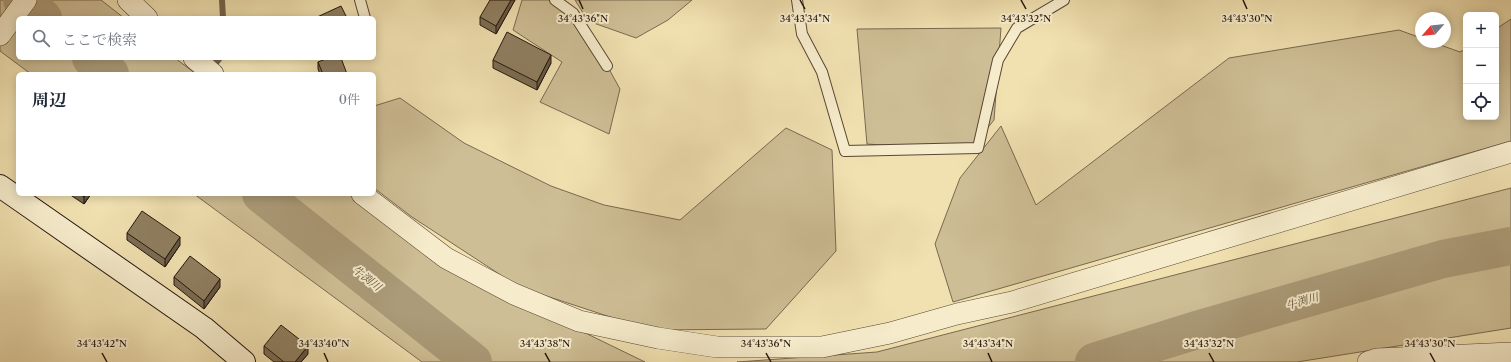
<!DOCTYPE html>
<html lang="ja">
<meta charset="utf-8">
<style>
:root{--surface:#fff;--page:#f6f6f7;--text:#1f2937;--muted:#747a83;--line:#e0e1e3}
body{margin:0;font-family:"Libre Caslon Text","Noto Serif JP",serif;background:var(--page);color:var(--text)}
.controls{position:absolute;right:12px;top:12px;display:grid;overflow:hidden;border-radius:6px;box-shadow:0 2px 10px #0003}
.controls button{width:36px;height:36px;display:grid;place-items:center;padding:0;border:0;border-bottom:1px solid var(--line);background:var(--surface);color:var(--text);font:20px sans-serif}
.compass{position:absolute;left:1415px;top:12px;width:36px;height:36px;border-radius:50%;background:var(--surface);box-shadow:0 2px 10px #0003;rotate:242deg}
.list{margin:0;padding:0;list-style:none}
h2{display:flex;justify-content:space-between;align-items:center;height:52px;margin:0;padding:0 16px;font-size:17px}
h2 small{font-size:13px;font-weight:400;color:var(--muted)}
.icon{flex:none;width:22px;height:22px;fill:none;stroke:currentColor;stroke-width:2;stroke-linecap:round;stroke-linejoin:round}
.map{position:relative;flex:none;width:1511px;height:362px;overflow:hidden}
.search{position:absolute;background:var(--surface);box-shadow:0 2px 10px #0003;left:16px;top:16px;width:360px;height:44px;display:flex;align-items:center;gap:10px;box-sizing:border-box;padding:0 14px;border-radius:6px;color:var(--muted);font-size:15px}
.panel{position:absolute;background:var(--surface);box-shadow:0 2px 10px #0003;left:16px;top:72px;width:360px;height:124px;border-radius:6px}
.map>svg:first-child{display:block}
.green{fill:#cebe95;stroke:#796950}
.lines{fill:none;stroke-linecap:round;stroke-linejoin:round}
.stream{stroke:#75654c;stroke-width:6}
.river{stroke:#ab9b78;stroke-width:38}
.lane-casing{stroke:#574734;stroke-width:12}
.street-casing{stroke:#574734;stroke-width:22}
.secondary-casing{stroke:#24140a;stroke-width:24}
.lane{stroke:#f6eccc;stroke-width:10}
.street{stroke:#f6eccc;stroke-width:21}
.secondary{stroke:#f6eccc;stroke-width:22}
.wall{fill:#7b6d53;stroke:#24140a}
.shaded-wall{fill:#645944;stroke:#24140a}
.building{fill:#8f7f61;stroke:#24140a}
.ticks{fill:none;stroke:#24140a;stroke-width:1.5}
.labels{text-anchor:middle;stroke-width:4;stroke-linejoin:round;paint-order:stroke}
.water-label{font-size:11px;font-style:italic;fill:#5a4a36;stroke:#f6eccc}
.ticks-label{font-size:10px;text-anchor:middle;fill:#24140a;stroke:#f6eccc;stroke-width:4;stroke-linejoin:round;paint-order:stroke}
</style>
<div class="map">
<svg width="1511" height="362" viewBox="0 0 1511 362">
<rect width="100%" height="100%" fill="#f1e1b1"/>
<filter id="stains"><feTurbulence type="fractalNoise" baseFrequency=".005" numOctaves="4"/><feColorMatrix values="0 0 0 0 .2 0 0 0 0 .09 0 0 0 0 .02 0 0 0 .5 -.17"/></filter>
<radialGradient id="worn" r=".72"><stop offset=".6" stop-color="#630" stop-opacity="0"/><stop offset="1" stop-color="#630" stop-opacity=".3"/></radialGradient>
<path class="green" d="M0 0H101L124 18H18V58H175L196 74H31L0 51Z
M522 0H564L594 42 620 89 609 134 540 102 562 62 513 30Z
M575 0H692L668 20 636 38 588 21Z
M1511 19V141L953 302 935 244 960 178 1001 126 1036 205 1229 58 1399 30 1421 38V42H1432L1460 52 1466 49V117H1496V29Z
M1001 28 994 120 969 151 867 144 857 29Z
M400 98 464 143 551 186 604 205 680 220 786 128 832 150 836 251 766 329 650 330 519 287 412 217 374 188V106Z
M1511 188V328L1297 362H737L877 352Z
M194 194H349L431 258 645 362H422Z"/>
<g class="lines">
<path class="stream" d="M222 0 223 18
M212 68 220 58"/>
<path class="river" d="M22 0 43 18
M91 58 110 74
M261 194 473 362
M1094 362 1200 329 1443 259 1511 246"/>
<defs>
<path id="lane" d="M360 0 365 18
M555 0 573 13 607 66
M797 0 802 34 822 72 845 151 978 148 998 60 1017 28 1064 0"/>
<path id="street" d="M128 0 147 18
M0 35 26 0
M194 58 213 74
M362 194 446 258 514 294 579 321 658 338 717 347H822L890 333 957 314 1012 302 1511 152
M1368 362 1377 359 1511 353"/>
<path id="secondary" d="M0 186 204 328 244 362"/>
</defs>
<use href="#lane" class="lane-casing"/>
<use href="#street" class="street-casing"/>
<use href="#secondary" class="secondary-casing"/>
<use href="#lane" class="lane"/>
<use href="#street" class="street"/>
<use href="#secondary" class="secondary"/>
</g>
<path class="wall" d="M515 0 496 34 480 25V17Z
M493 60 551 63 537 90 493 68Z
M318 62 347 74H320L318 69Z
M69 194H91L84 204Z
M127 233 180 245 165 267 127 240Z
M174 277 220 287 204 309 174 285Z
M264 346 308 354 301 362H274L264 354Z"/>
<path class="shaded-wall" d="M511 0H515L496 34V26Z
M551 55V63L537 90V82Z
M85 194H91L84 204V197Z
M180 237V245L165 267V259Z
M220 279V287L204 309V301Z
M308 346V354L301 362H295Z"/>
<path class="building" d="M490 0H511L496 26 480 17Z
M341 6 347 18H315Z
M507 32 551 55 537 82 493 60Z
M328 58H341L347 74H323L318 62Z
M80 194H85L84 197Z
M142 211 180 237 165 259 127 233Z
M190 256 220 279 204 301 174 277Z
M281 325 308 346 295 362H284L264 346Z"/>
<path class="ticks" d="M579 0 583 9M800 0 805 9M1021 0 1026 9M1243 0 1247 9M102 353 107 362M324 353 328 362M545 353 550 362M766 353 771 362M988 353 992 362M1209 353 1214 362M1430 353 1435 362"/>
<g class="labels">
<g class="water-label">
<text transform="translate(367 278) rotate(38)" y="4">牛渕川</text>
<text transform="translate(1302 301) rotate(-16)" y="4">牛渕川</text>
</g>
</g>
<g class="ticks-label">
<text x="583" y="22">34°43'36"N</text>
<text x="805" y="22">34°43'34"N</text>
<text x="1026" y="22">34°43'32"N</text>
<text x="1247" y="22">34°43'30"N</text>
<text x="102" y="347">34°43'42"N</text>
<text x="324" y="347">34°43'40"N</text>
<text x="545" y="347">34°43'38"N</text>
<text x="766" y="347">34°43'36"N</text>
<text x="988" y="347">34°43'34"N</text>
<text x="1209" y="347">34°43'32"N</text>
<text x="1430" y="347">34°43'30"N</text>
</g>
<rect width="100%" height="100%" filter="url(#stains)"/>
<rect width="100%" height="100%" fill="url(#worn)"/>
</svg>
<div class="controls">
<button>+</button>
<button>−</button>
<button><svg class="icon" aria-label="locate" viewBox="0 0 24 24"><circle cx="12" cy="12" r="6"/><path d="M12 2v4M12 18v4M2 12h4M18 12h4"/></svg></button>
</div>
<svg class="compass" viewBox="-18 -18 36 36"><path d="M0-13l5 13h-10z" fill="#e53935"/><path d="M0 13l5-13h-10z" fill="#747a83"/></svg>
<div class="search"><svg class="icon" aria-label="search" viewBox="0 0 24 24"><circle cx="10" cy="10" r="6"/><path d="M15 15l6 6"/></svg>ここで検索</div>
<section class="panel">
<h2>周辺<small>0件</small></h2>
<ul class="list">
</ul>
</section>
</div>
